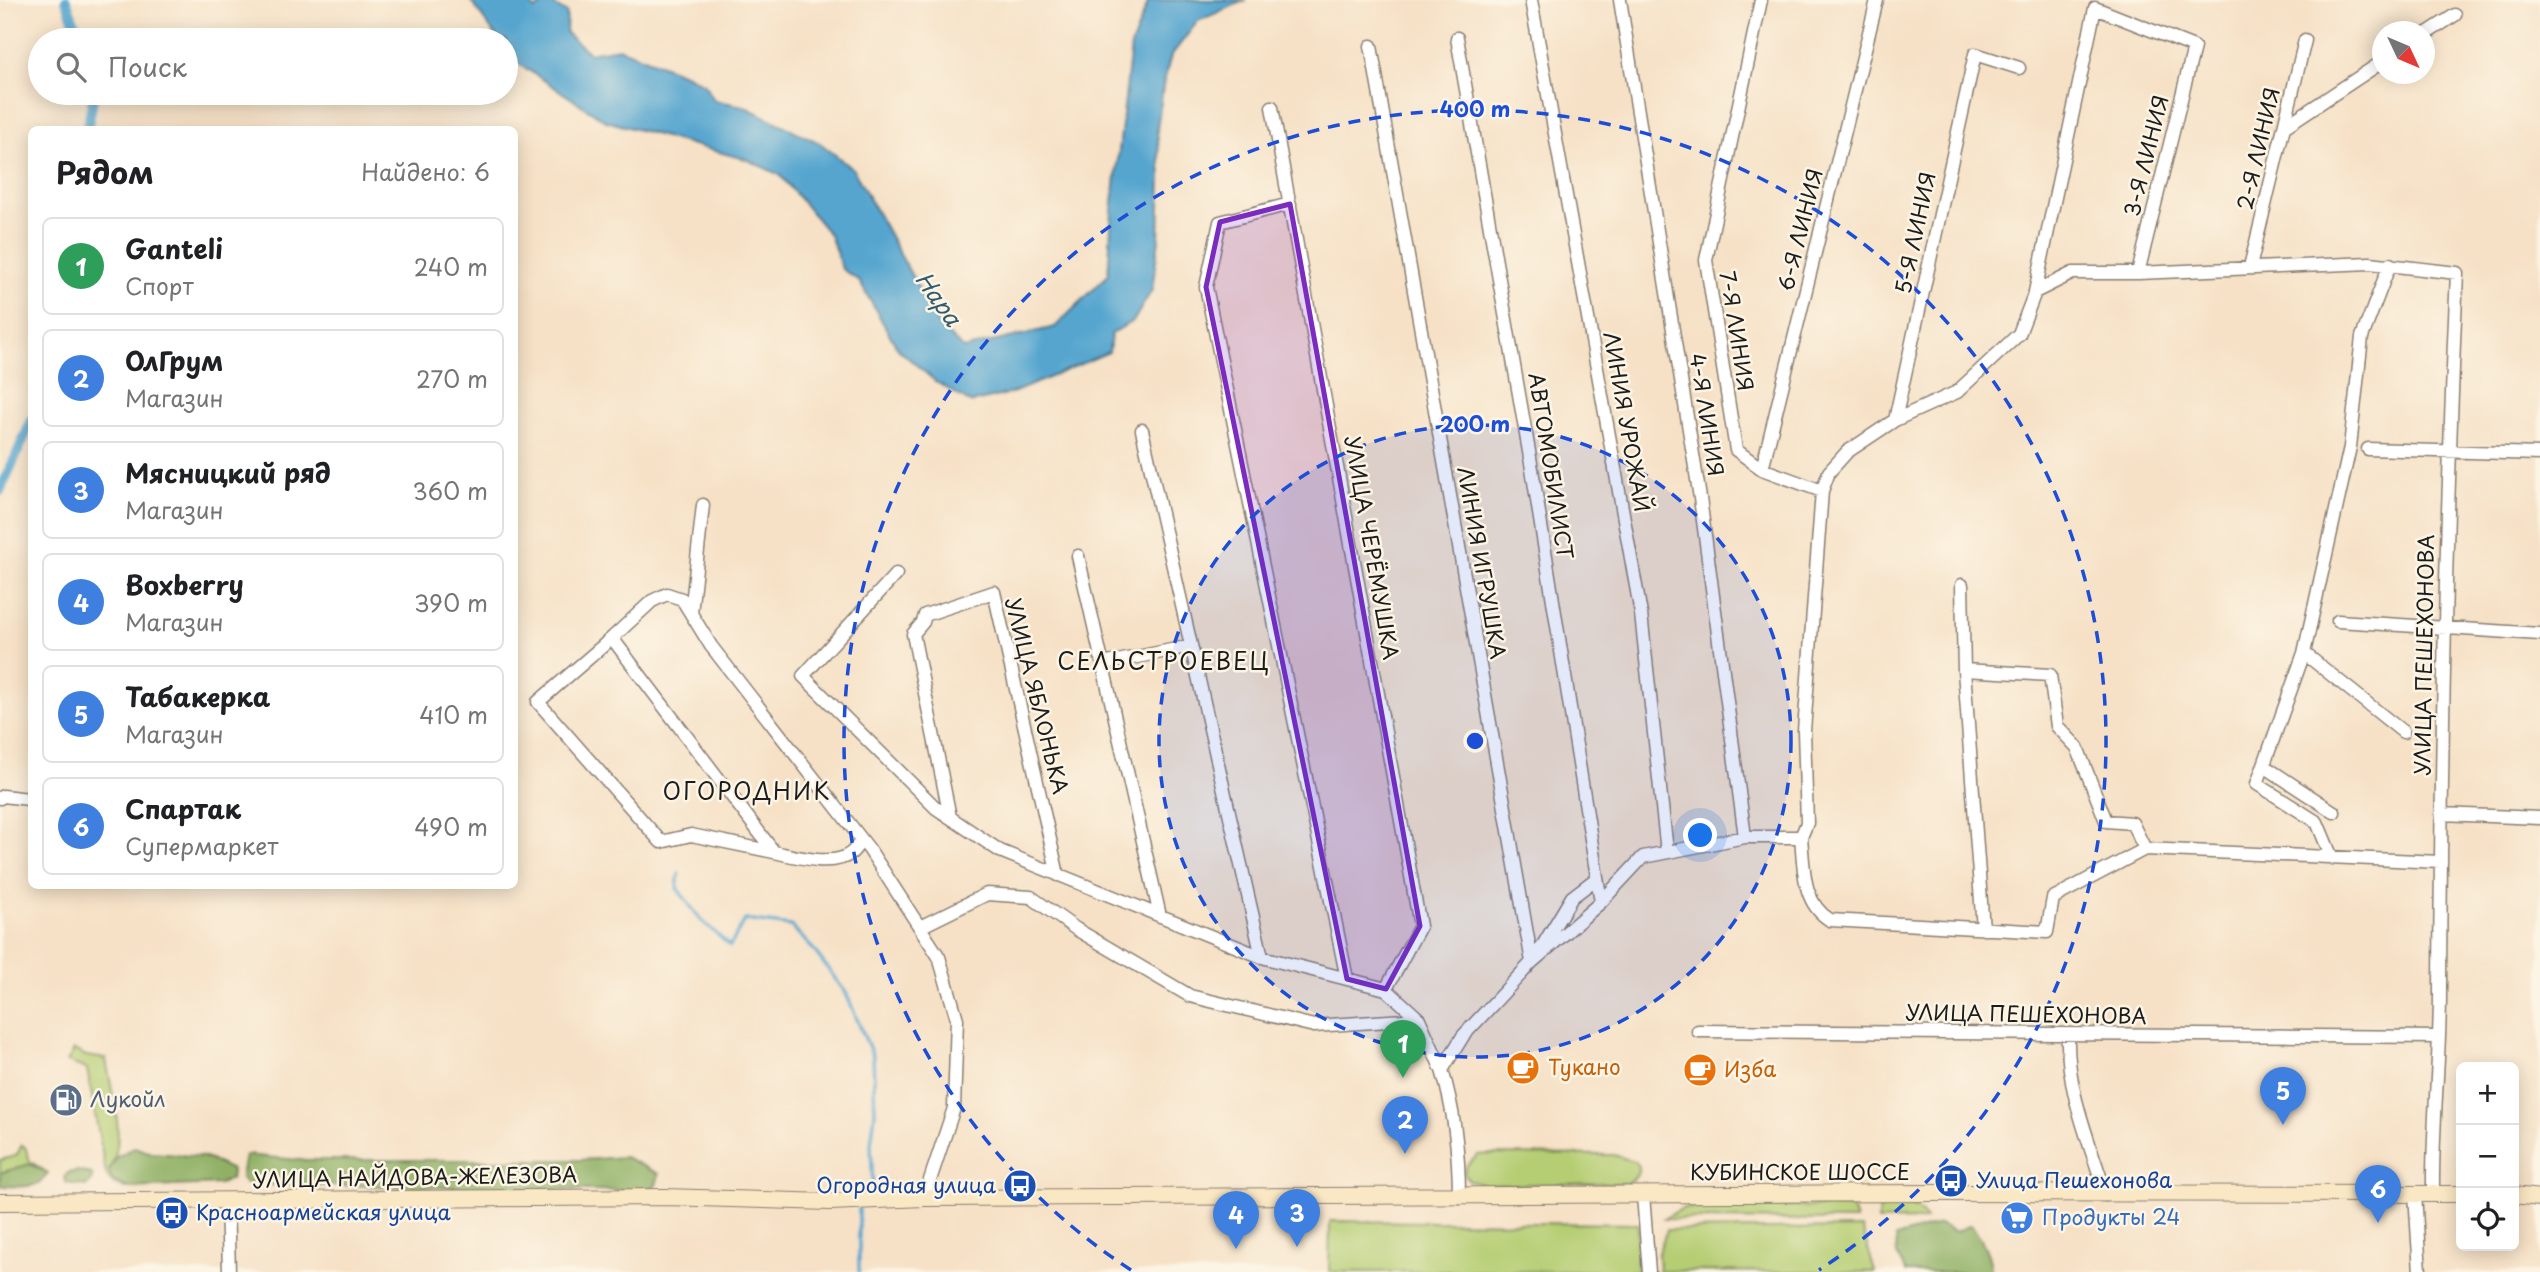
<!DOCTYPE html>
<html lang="ru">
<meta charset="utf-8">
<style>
:root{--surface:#fff;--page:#f6f6f6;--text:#202124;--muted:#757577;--line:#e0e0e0;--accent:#b45309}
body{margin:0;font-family:"Playpen Sans",sans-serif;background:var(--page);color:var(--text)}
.controls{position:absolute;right:21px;bottom:21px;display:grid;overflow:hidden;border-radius:10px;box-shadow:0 4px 18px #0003}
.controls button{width:63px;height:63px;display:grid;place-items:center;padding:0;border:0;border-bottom:2px solid var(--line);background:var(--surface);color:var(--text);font:35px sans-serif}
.compass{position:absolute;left:2372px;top:21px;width:63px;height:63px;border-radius:50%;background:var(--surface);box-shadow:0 4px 18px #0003;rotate:134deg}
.you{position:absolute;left:1701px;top:836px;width:24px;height:24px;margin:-18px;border:5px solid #fff;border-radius:50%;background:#1a73e8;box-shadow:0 0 0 10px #1a73e833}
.badge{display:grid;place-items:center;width:46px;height:46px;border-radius:50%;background:var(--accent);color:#fff;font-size:23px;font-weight:700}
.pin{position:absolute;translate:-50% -58px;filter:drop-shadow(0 2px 4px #0008)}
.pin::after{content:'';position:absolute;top:37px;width:24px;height:21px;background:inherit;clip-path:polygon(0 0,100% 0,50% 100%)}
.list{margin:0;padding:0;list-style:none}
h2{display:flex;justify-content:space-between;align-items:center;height:91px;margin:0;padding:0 28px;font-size:30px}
h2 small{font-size:23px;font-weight:400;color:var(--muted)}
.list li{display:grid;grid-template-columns:46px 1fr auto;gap:21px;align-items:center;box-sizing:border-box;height:98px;margin:0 14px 14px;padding:0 14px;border:2px solid var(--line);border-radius:10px}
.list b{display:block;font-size:26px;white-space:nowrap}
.list p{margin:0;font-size:23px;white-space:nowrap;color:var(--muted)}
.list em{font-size:23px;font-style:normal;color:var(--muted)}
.icon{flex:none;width:38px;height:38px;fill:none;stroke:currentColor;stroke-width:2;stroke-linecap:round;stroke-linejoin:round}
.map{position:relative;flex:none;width:2540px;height:1272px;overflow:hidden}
.search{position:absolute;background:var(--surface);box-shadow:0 4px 18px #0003;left:28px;top:28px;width:490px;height:77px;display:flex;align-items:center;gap:18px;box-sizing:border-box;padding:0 24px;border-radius:38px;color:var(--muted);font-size:26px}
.panel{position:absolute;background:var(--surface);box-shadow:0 4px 18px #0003;left:28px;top:126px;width:490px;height:763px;border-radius:10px}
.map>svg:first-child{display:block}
.green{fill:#b6ce73;stroke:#697548;stroke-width:2}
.forest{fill:#90b165;stroke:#566640;stroke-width:2}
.water{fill:#54a5cf;stroke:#386076;stroke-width:2}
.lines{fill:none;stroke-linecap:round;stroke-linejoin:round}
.stream{stroke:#54a5cf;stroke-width:3.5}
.canal{stroke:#54a5cf;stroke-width:10}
.street-casing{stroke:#897e71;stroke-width:15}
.secondary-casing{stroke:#897e71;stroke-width:18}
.street{stroke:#fff;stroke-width:12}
.secondary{stroke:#fae7c3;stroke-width:16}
.marked{fill:#7b2cbf;fill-opacity:0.2;stroke:#7b2cbf;stroke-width:5;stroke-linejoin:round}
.ring{fill:none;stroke:#1d4ed8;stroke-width:3.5;stroke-dasharray:12 9}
.labels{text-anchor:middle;stroke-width:5;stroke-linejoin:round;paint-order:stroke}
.street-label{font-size:21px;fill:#1c1c1c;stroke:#fcf5e5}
.food-label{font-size:21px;fill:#c56008;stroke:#fcf5e5;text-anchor:start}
.service-label{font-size:21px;fill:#4e5e75;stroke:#fcf5e5;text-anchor:start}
.transit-label{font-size:21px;fill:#164399;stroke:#fcf5e5;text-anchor:start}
.shop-label{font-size:21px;fill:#366cbe;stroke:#fcf5e5;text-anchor:start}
.water-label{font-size:23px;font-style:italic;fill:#355a6d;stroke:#fcf5e5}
.neighbourhood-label{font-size:23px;letter-spacing:2px;fill:#1c1c1c;stroke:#fcf5e5}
.centre{fill:#1d4ed8;stroke:#fcf5e5;stroke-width:3.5}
.ring-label{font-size:21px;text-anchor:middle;font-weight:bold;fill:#1d4ed8;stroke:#fcf5e5;stroke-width:5;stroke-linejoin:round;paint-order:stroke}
</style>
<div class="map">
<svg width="2540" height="1272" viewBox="0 0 2540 1272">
<rect width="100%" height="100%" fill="#fcf5e5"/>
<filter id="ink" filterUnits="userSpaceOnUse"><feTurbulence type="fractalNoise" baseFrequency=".0143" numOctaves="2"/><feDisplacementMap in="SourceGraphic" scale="14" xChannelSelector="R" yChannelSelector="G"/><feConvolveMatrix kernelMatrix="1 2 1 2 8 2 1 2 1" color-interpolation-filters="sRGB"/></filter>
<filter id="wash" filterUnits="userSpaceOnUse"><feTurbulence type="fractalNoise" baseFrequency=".00686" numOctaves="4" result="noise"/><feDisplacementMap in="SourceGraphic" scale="28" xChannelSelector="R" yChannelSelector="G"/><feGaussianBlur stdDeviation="1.57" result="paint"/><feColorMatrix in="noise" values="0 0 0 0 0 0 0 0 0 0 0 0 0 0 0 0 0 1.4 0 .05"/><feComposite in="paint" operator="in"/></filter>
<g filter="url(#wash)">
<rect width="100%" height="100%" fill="#f6e1c6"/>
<path class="green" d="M74 1050 86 1056 106 1059C111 1093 128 1139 109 1170L112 1180 128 1188C117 1188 112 1184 106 1174L87 1069 67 1062Z
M22 1145 25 1147 30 1161 48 1173 30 1164 0 1173V1160L16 1156Z
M1488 1154 1614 1155 1636 1162C1641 1171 1637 1178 1628 1183L1488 1185 1469 1181 1464 1173 1467 1165 1478 1155Z
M1883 1205C1901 1205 1918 1201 1926 1220L1878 1221 1879 1210Z
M1851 1206 1856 1220 1663 1219 1683 1208Z
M1330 1221 1638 1224 1637 1271 1329 1272Z
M1862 1228 1875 1272 1659 1271 1658 1253 1667 1230Z"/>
<path class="forest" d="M134 1147 152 1153 204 1157 232 1170 231 1179 220 1184 128 1188 112 1180 109 1170 117 1157Z
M245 1155 299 1160H580L625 1157 659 1174 656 1185 645 1191 246 1184 241 1178Z
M30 1164 48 1173C37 1192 19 1185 0 1186V1173Z
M77 1171 92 1174V1179L87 1186 66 1183 64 1178 68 1173Z
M1939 1224 1955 1232 1971 1225C1982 1239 1991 1254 1991 1272H1906L1897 1255 1896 1237Z"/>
<path class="water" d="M470 0H528L535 10 547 0 567 13 566 33 589 53 619 48 687 75 704 84 714 100 743 106 820 143 853 169 940 327 963 349 1055 327 1108 275 1112 211 1131 46 1149 0H1246L1198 21 1171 56 1164 80 1157 129 1161 177 1159 239 1152 290 1134 320 1111 334 1109 352 1015 392 971 403 936 382 898 349 859 281 842 269 830 235 780 175 748 160 606 121 519 64 506 48V40H499Z"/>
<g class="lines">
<path class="stream" d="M679 874 677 888 701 920 730 946 745 920 791 926 813 949 846 993 873 1057 875 1113 871 1144 873 1190
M859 1272V1209"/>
<path class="canal" d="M66 0 81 40
M87 130 94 93
M0 491 32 420"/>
</g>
</g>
<g filter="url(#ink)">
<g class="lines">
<defs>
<path id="street" d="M1531 0 1641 614 1667 852
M1620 0 1700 498 1745 837
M1761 0 1706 260 1736 450 1762 469 1822 491
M2424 35 2455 15
M1457 38 1532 469 1601 902
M1371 46 1532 962
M1272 107 1420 926 1386 989
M2284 127 2382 62
M1290 204 1220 222 1206 287 1347 979
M2250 267 2305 40
M2035 292 2095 8 2194 47 2138 273
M1895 420 1975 54 2019 68
M1142 430 1262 957
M2368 449 2540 454
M1762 469 1877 0
M1078 556 1160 916
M896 574 803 676 936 808 1000 851 1262 957 1386 989 1419 1019 1442 1070
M1962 585 1964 670 1983 929
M691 613 703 505
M2338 621 2540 634
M612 638 774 852C794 856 834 868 851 853 855 850 858 844 862 840
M2304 653 2403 732
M1103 664 1191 646
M1964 670 2050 675 2057 726 2077 747 2106 821 2132 823 2145 849
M2264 766 2334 812
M0 798 3 796 29 799
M2441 814 2540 818
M950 817 913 634 923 622 925 615 994 592 1058 875
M1801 837C1804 868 1802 903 1830 920L2047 932 2053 898 2145 849 2440 862
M774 852 691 835 661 842 538 702 612 638 652 601 667 594 682 599 711 646 869 849 939 957 957 1019 954 1108 924 1198
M2332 858 2317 822 2257 784 2304 653 2350 447 2362 337 2390 264
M920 927 987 894 1031 897 1076 929 1190 996 1314 1026 1419 1019
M1540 950 1572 897 1597 878
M1698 1031 2438 1037
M2068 1035C2066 1089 2090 1143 2106 1195
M2415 1194 2420 1272
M1643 1195 1649 1272
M1459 1197C1459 1153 1455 1112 1442 1070L1463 1036 1532 962 1601 902 1643 857 1745 837H1801L1807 823 1804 731 1822 491 1829 472 1847 452 1895 420 1957 392 2019 334 2035 292 2073 273H2138L2370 263 2457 273C2446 513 2441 753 2440 993 2440 1060 2432 1127 2433 1194
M227 1202 229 1272"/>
<path id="secondary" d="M2514 1195 2540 1198
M0 1202 665 1197 830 1202 924 1198 1937 1193 2461 1194"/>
</defs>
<use href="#street" class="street-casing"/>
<use href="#secondary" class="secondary-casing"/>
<use href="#street" class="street"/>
<use href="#secondary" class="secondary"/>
</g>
</g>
<path class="marked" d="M1290 204 1420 926 1386 989 1347 979 1206 287 1220 222Z"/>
<circle cx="1475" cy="741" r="316" fill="#1d4ed8" fill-opacity=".12"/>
<g class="ring">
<circle cx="1475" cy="741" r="316"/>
<path d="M1131 1270A631 631 0 1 1 1819 1270"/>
</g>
<defs>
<symbol id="cafe-disc" viewBox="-11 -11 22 22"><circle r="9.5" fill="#e8710a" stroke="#fcf5e5"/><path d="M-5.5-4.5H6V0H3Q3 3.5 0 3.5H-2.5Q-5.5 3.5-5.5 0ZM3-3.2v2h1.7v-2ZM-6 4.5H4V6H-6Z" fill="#fff"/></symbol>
<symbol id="fuel-disc" viewBox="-11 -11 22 22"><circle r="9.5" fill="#5c6f8a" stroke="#fcf5e5"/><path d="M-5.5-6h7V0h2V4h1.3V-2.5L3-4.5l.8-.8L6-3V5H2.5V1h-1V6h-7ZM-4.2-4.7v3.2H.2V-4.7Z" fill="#fff"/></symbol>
<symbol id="bus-disc" viewBox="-11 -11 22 22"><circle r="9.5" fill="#1a4fb4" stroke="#fcf5e5"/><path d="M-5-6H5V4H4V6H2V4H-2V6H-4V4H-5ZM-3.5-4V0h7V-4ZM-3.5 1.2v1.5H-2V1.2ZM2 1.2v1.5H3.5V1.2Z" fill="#fff"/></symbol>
<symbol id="supermarket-disc" viewBox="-11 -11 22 22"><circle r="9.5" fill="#3f7fe0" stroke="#fcf5e5"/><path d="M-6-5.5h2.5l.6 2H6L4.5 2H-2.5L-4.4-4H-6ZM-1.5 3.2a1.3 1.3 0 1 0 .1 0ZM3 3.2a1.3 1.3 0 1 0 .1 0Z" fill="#fff"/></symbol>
</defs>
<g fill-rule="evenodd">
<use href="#cafe-disc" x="1504" y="1049" width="38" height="38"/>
<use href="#cafe-disc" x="1681" y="1051" width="38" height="38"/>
<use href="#fuel-disc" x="47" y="1081" width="38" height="38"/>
<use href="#bus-disc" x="1932" y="1162" width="38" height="38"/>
<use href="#bus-disc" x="1001" y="1167" width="38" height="38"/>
<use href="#bus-disc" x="153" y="1194" width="38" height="38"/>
<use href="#supermarket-disc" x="1998" y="1199" width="38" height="38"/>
</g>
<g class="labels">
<g class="street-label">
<text transform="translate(2259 149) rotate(-77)" y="7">2-Я ЛИНИЯ</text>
<text transform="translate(2147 156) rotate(-76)" y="7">3-Я ЛИНИЯ</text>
<text transform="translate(1801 230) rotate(-76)" y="7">6-Я ЛИНИЯ</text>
<text transform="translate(1916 233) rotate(-78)" y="7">5-Я ЛИНИЯ</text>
<text transform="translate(1736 331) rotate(81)" y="7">7-Я ЛИНИЯ</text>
<text transform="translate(1706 415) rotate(81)" y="7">4-Я ЛИНИЯ</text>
<text transform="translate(1626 422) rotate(80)" y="7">ЛИНИЯ УРОЖАЙ</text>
<text transform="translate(1550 466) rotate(81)" y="7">АВТОМОБИЛИСТ</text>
<text transform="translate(1371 548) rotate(80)" y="7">УЛИЦА ЧЕРЁМУШКА</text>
<text transform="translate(1481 563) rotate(80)" y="7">ЛИНИЯ ИГРУШКА</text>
<text transform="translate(2425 655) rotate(-89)" y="7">УЛИЦА ПЕШЕХОНОВА</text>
<text transform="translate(1036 696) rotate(76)" y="7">УЛИЦА ЯБЛОНЬКА</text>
<text transform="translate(2026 1015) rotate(1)" y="7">УЛИЦА ПЕШЕХОНОВА</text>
<text x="1800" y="1180">КУБИНСКОЕ ШОССЕ</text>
<text transform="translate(415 1178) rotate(-1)" y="7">УЛИЦА НАЙДОВА-ЖЕЛЕЗОВА</text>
</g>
<g class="food-label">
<text x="1548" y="1075">Тукано</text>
<text x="1724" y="1077">Изба</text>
</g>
<g class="service-label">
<text x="90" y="1107">Лукойл</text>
</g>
<g class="transit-label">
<text x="1976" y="1188">Улица Пешехонова</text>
<text x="996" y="1193" text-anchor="end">Огородная улица</text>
<text x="196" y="1220">Красноармейская улица</text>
</g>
<g class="shop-label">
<text x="2042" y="1225">Продукты 24</text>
</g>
<g class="water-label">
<text transform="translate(938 299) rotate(55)" y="8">Нара</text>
</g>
<g class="neighbourhood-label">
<text x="1164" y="670">СЕЛЬСТРОЕВЕЦ</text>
<text x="747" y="800">ОГОРОДНИК</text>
</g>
</g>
<circle cx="1475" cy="741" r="10" class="centre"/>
<g class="ring-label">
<text x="1475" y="117">400 m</text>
<text x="1475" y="432">200 m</text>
</g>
</svg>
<div class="controls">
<button>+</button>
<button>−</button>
<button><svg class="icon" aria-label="locate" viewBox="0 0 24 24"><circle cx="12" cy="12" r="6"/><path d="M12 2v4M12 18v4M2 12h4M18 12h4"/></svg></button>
</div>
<svg class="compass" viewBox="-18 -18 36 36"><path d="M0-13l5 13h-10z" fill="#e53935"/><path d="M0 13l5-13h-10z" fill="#757577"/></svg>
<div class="you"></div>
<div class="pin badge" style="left:1403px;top:1078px;background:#2e9e5b">1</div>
<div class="pin badge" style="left:1405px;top:1154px;background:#3f7fe0">2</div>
<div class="pin badge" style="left:1297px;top:1247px;background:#3f7fe0">3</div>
<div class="pin badge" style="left:1236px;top:1249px;background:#3f7fe0">4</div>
<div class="pin badge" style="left:2283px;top:1125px;background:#3f7fe0">5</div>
<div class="pin badge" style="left:2378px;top:1223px;background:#3f7fe0">6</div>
<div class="search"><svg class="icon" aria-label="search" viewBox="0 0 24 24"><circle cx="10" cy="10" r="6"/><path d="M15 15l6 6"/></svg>Поиск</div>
<section class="panel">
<h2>Рядом<small>Найдено: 6</small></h2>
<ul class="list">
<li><span class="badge" style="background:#2e9e5b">1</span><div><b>Ganteli</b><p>Спорт</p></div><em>240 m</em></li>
<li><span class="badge" style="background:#3f7fe0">2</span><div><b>ОлГрум</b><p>Магазин</p></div><em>270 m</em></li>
<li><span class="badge" style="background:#3f7fe0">3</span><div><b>Мясницкий ряд</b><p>Магазин</p></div><em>360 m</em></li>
<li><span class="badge" style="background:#3f7fe0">4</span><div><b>Boxberry</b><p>Магазин</p></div><em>390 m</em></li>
<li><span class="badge" style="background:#3f7fe0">5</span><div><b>Табакерка</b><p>Магазин</p></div><em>410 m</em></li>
<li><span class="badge" style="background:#3f7fe0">6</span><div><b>Спартак</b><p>Супермаркет</p></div><em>490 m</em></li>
</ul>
</section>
</div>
